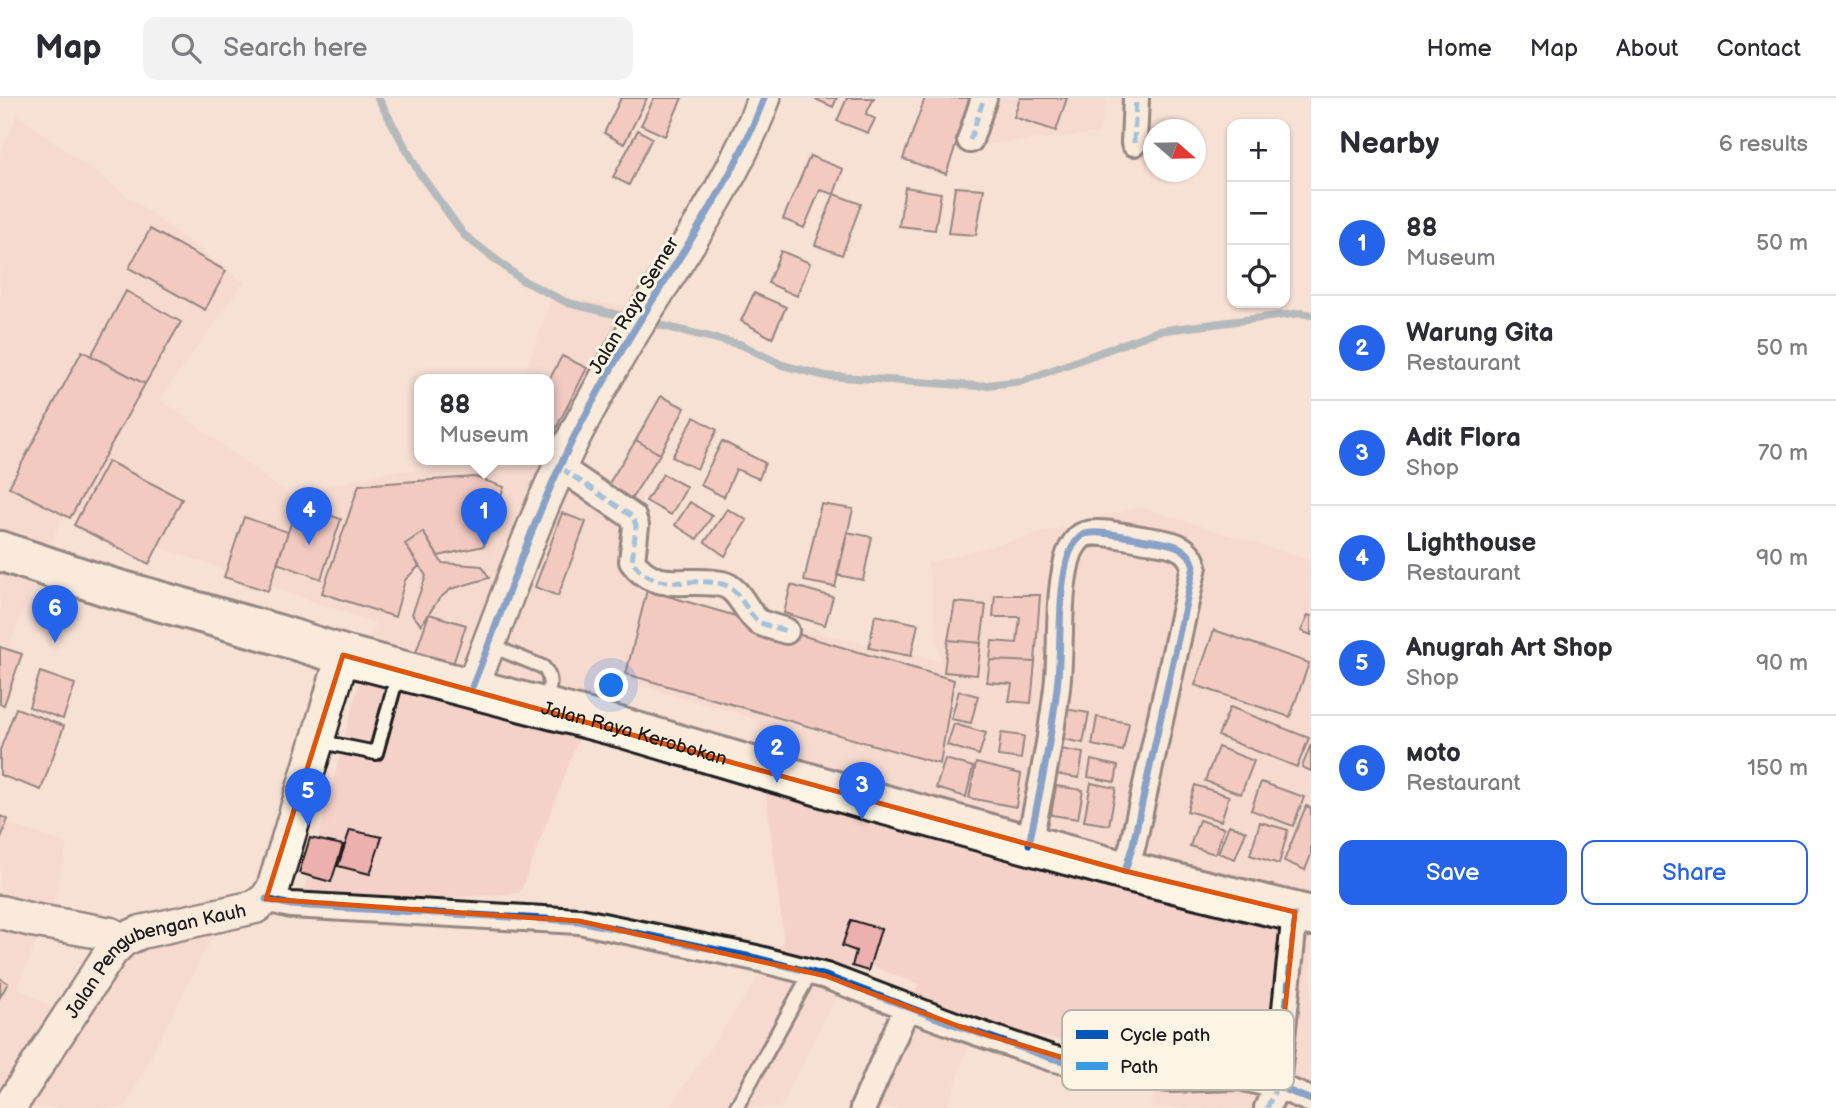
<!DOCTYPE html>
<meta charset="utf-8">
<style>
:root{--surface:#fff;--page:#f2f2f3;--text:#2b2b33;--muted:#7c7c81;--line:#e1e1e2;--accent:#2563eb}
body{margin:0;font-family:"Balsamiq Sans",sans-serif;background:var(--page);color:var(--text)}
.controls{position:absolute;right:21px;top:21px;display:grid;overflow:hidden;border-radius:14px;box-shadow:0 2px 5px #0004}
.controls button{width:63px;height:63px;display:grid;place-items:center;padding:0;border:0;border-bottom:2px solid var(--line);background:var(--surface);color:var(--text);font:35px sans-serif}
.compass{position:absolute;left:1143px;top:21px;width:63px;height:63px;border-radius:50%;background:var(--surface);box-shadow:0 2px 5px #0004;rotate:110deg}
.you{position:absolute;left:612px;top:588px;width:24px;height:24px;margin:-18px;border:5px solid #fff;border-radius:50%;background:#1a73e8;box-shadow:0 0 0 10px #1a73e833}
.badge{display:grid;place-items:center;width:46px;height:46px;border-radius:50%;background:var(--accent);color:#fff;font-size:23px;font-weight:700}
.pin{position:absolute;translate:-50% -58px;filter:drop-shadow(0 2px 4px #0008)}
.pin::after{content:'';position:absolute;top:37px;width:24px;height:21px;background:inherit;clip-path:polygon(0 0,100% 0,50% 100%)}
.popup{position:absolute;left:414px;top:276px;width:140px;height:91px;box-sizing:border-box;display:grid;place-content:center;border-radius:14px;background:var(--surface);filter:drop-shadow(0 2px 5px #0005);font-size:23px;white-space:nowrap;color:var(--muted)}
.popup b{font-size:26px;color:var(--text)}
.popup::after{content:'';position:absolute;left:50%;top:100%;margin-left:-14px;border:14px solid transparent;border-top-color:var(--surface)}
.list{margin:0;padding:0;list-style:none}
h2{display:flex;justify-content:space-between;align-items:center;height:91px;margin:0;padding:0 28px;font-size:30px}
h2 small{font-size:23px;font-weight:400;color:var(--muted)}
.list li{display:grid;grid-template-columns:46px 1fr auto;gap:21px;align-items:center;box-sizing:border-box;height:105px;padding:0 28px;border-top:2px solid var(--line)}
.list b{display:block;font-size:26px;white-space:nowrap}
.list p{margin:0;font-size:23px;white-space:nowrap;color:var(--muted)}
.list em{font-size:23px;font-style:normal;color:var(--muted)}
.actions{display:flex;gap:14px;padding:21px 28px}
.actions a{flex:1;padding:16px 0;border:2px solid var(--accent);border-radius:14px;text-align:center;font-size:24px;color:var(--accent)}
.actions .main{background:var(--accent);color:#fff}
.icon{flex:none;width:38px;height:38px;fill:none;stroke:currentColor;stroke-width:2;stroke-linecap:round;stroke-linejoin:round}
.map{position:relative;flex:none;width:1311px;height:1010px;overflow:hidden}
header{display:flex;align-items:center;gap:42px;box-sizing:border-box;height:98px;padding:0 35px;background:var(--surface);border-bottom:2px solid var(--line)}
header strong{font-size:33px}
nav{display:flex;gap:38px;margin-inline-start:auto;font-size:24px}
.search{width:490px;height:63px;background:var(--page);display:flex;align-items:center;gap:18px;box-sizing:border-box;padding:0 24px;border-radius:14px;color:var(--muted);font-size:26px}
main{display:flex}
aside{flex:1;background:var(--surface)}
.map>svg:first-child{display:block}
.built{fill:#f4d2c9}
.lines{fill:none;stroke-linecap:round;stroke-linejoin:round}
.stream{stroke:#638d9e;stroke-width:8}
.building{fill:#ecb0ae;stroke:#1c1c1c;stroke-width:2}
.service-casing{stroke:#1c1c1c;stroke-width:18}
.minor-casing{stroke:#1c1c1c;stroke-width:30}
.tertiary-casing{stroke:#1c1c1c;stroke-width:37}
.primary-casing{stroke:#1c1c1c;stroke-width:44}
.service{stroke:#fcf5e5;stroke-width:12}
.minor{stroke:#fcf5e5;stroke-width:24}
.tertiary{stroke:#fcf5e5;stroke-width:32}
.primary{stroke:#fcf5e5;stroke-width:38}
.quiet{stroke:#3c9bdf;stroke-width:5;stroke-dasharray:10 5;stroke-linecap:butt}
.cycleway-casing{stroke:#fcf5e5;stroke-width:11}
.cycleway{stroke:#0057b8;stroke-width:7}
.marked{fill:none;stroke:#de560d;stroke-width:5;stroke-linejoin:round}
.labels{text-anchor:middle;stroke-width:6;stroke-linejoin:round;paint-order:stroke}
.street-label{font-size:19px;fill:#1c1c1c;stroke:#fcf5e5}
.key{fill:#fcf5e5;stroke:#b9b4a9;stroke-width:2}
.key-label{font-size:19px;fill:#1c1c1c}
</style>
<header>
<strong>Map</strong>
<div class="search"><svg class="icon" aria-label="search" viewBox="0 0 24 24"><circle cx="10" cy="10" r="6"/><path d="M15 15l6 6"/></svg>Search here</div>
<nav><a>Home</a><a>Map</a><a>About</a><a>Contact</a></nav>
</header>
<main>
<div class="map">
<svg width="1311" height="1010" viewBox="0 0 1311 1010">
<rect width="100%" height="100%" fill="#f7e0d4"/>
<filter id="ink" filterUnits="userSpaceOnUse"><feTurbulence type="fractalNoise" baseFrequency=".0143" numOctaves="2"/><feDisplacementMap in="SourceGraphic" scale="14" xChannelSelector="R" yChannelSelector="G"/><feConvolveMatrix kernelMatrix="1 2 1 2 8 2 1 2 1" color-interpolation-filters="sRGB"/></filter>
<g filter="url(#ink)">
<path class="built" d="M933 0H1107L1099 35 927 52Z
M17 17 244 184 160 301 290 398 392 373 490 375 494 362H549V282H523L552 198 631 209 567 378 641 394 636 493 940 563 928 465 1140 409 1311 463V1010H1150L1166 961 976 927 947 1010H867L919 886 854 862 780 1010H669L784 843 757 621 603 577 520 795 300 809 375 525 149 445 64 413 0 571V56Z
M0 723 68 746 53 804 17 889 82 927 155 822 226 813 124 1010H0Z"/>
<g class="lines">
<path class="stream" d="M378 0 420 76 464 137 522 182 568 205 631 220
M647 224 742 247 782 267 826 278 978 288 1023 283 1158 233 1301 215 1311 217"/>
</g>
<path class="building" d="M621 0H647L624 46 604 35Z
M654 0H682L665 38 641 27Z
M813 0H837L833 9Z
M847 0H874L866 16 875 21 868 35 837 23Z
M925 0H972L946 76 903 61Z
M1020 0H1067L1056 33 1014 19Z
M638 32 652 40 629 87 613 79Z
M810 58 843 71 834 96 820 92 804 130 783 121Z
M905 89 941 95 935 132 899 128Z
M955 89 984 91 976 137 948 135Z
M834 96 861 106 842 157 815 147Z
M150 131 226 173 205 212 129 170Z
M781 153 810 165 797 198 768 185Z
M126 193 181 224 145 286 91 258Z
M754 195 786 209 772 240 741 223Z
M82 253 145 286 70 420 9 389Z
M562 258 587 270 549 344V282Z
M661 298 685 310 660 356 636 342Z
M694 319 717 332 697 371 672 359Z
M636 342 660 356 630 403 606 390Z
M722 343 765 365 759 381 736 371 724 399 700 387Z
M108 363 182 401 149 466 74 427Z
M663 376 687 389 671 417 646 403Z
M475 379 504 389 484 448 438 458 423 434 405 446 419 468 405 482 395 519 322 495 359 387Z
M690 404 712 418 697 441 675 427Z
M298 406 341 421 321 481 277 465Z
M821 406 853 411 835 489 804 483Z
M727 411 747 422 725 458 705 444Z
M562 415 586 424 558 498 535 489Z
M244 419 288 434 268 493 224 479Z
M423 434 442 465 482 468 489 480 451 491 439 501 421 527 412 516 426 478 405 446Z
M847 434 872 439 863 482 837 477Z
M791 487 833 499 825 527 784 515Z
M647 492 954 582 940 666 626 576Z
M995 497H1040L1035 564 990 562 992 543 1017 545 1020 519H993Z
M955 504 986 507 981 545 948 542Z
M429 516 466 527 453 566 416 554Z
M875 517 918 526 911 558 869 550Z
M1308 517 1311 518V537L1301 533Z
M1214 532 1309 565 1290 619 1195 587Z
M948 542 981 545 977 577 944 574Z
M0 549 22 556 4 607 0 606Z
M990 562 1035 564 1031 605 1009 603 1012 586 987 584Z
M40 574 75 586 63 621 29 609Z
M959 593 978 598 971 625 951 621Z
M1230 609 1309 640 1297 669 1218 638Z
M16 610 64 628 41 692 0 677V652Z
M1059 610 1089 615 1083 645 1053 639Z
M1097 619 1129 625 1123 653 1092 647Z
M954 626 986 635 979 657 947 647Z
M1001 635 1024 638 1021 661 998 658Z
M1311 646V673L1302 669Z
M1218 649 1254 663 1241 696 1205 683Z
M1060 651 1083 655 1079 680 1055 676Z
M945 661 973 669 966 699 936 690Z
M1091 662 1118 668 1115 684 1088 679Z
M976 665 1021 676 1016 709 969 700Z
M1261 684 1304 699 1293 728 1251 712Z
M1091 685 1116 690 1109 727 1084 723Z
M1195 687 1229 698 1221 723 1187 713Z
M1056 688 1083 692 1078 721 1051 717Z
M1306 708 1311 710V757L1305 772 1284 763Z
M0 718 8 721 0 743Z
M1199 722 1224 730 1215 756 1190 748Z
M1260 724 1288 732 1279 766 1250 757Z
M1229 727 1246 733 1235 761 1218 755Z
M350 732 382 739 370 776 338 768Z
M310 740 343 747 331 784 299 775Z
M851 822 881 831 868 873 852 868 856 853 842 848Z
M0 880 8 885 0 899Z"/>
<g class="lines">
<defs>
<path id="service" d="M489 547 543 569C554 581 549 591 545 605
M317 643 376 655 398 575
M736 1010 811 874"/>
<path id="minor" d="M970 42 984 0
M1134 45 1136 0
M561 370 633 419 636 428 632 463C656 497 689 478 722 486 740 490 745 514 759 524 766 528 778 530 786 533
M1029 746C1040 694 1051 642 1057 590 1062 548 1057 504 1067 463 1069 455 1074 445 1080 439 1090 429 1132 440 1147 442 1167 445 1188 446 1194 468L1133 746 1125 773
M266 801 291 807 579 823 756 860 826 878 958 928 1051 960 1107 973 1168 981 1239 979 1277 988 1311 1002
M863 1010 907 909
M1267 1010 1277 988 1295 814"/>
<g id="tertiary">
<path d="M472 589C505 507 533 421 572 343 584 319 597 296 610 273 661 181 728 99 764 0"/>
<path d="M0 814 32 822 111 836 123 842"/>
<path id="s1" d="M9 1010 111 854 123 842 141 834 255 809 266 801 273 791 343 557"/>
</g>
<g id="primary">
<path id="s2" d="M0 453 109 489 276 536 343 557 623 630 860 700 1125 773 1311 818"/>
</g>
</defs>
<use href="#service" class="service-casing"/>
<use href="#minor" class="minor-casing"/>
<use href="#tertiary" class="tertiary-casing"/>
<use href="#primary" class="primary-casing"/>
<use href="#service" class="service"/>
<use href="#minor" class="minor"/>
<use href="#tertiary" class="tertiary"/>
<use href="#primary" class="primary"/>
<path class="quiet" d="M970 42 984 0
M1134 45 1136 0
M561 370 633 419 636 428 632 463C656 497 689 478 722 486 740 490 745 514 759 524 766 528 778 530 786 533
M1267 1010 1277 988 1295 814"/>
<defs>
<path id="cycleway" d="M472 589C505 507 533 421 572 343 584 319 597 296 610 273 661 181 728 99 764 0
M1029 746C1040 694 1051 642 1057 590 1062 548 1057 504 1067 463 1069 455 1074 445 1080 439 1090 429 1132 440 1147 442 1167 445 1188 446 1194 468L1133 746 1125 773
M266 801 291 807 579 823 756 860 826 878 958 928 1051 960 1107 973 1168 981 1239 979 1277 988 1311 1002"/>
</defs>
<use href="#cycleway" class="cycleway-casing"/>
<use href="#cycleway" class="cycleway"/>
</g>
</g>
<path d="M0 0H1311V1010H0ZM343 557 1125 773 1295 814 1277 988 1239 979 1168 981 1107 973 958 928 826 878 579 823 266 801Z" fill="#f7e0d4" fill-opacity=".55" fill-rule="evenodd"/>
<path class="marked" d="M343 557 1125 773 1295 814 1277 988 1239 979 1168 981 1107 973 958 928 826 878 579 823 266 801Z"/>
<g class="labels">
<g class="street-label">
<text transform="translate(633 207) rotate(-59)" y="7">Jalan Raya Semer</text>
<text dy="7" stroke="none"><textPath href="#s2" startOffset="660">Jalan Raya Kerobokan</textPath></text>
<text dy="7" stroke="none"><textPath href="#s1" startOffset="220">Jalan Pengubengan Kauh</textPath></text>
</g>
</g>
<rect x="1062" y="912" width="232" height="80" rx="10" class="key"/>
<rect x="1076" y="932" width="32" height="9" fill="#0057b8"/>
<rect x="1076" y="964" width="32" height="8" fill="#3c9bdf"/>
<g class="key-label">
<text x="1120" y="943">Cycle path</text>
<text x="1120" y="975">Path</text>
</g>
</svg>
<div class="controls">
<button>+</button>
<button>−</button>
<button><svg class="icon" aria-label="locate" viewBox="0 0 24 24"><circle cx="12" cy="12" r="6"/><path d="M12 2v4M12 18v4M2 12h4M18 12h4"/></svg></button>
</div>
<svg class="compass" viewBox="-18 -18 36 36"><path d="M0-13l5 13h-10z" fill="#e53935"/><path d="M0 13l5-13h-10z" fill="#7c7c81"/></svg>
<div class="you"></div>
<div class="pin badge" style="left:484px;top:448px">1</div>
<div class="popup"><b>88</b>Museum</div>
<div class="pin badge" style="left:777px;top:685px">2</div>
<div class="pin badge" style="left:862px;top:722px">3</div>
<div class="pin badge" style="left:309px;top:447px">4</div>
<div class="pin badge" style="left:308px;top:728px">5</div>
<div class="pin badge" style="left:55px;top:545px">6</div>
</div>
<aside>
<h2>Nearby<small>6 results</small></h2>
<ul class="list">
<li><span class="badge">1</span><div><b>88</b><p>Museum</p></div><em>50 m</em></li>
<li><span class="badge">2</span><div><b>Warung Gita</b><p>Restaurant</p></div><em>50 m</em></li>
<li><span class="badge">3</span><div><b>Adit Flora</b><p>Shop</p></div><em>70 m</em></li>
<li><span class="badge">4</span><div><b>Lighthouse</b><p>Restaurant</p></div><em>90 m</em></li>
<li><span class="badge">5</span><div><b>Anugrah Art Shop</b><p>Shop</p></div><em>90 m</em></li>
<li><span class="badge">6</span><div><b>моto</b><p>Restaurant</p></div><em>150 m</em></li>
</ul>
<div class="actions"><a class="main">Save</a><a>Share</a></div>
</aside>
</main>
